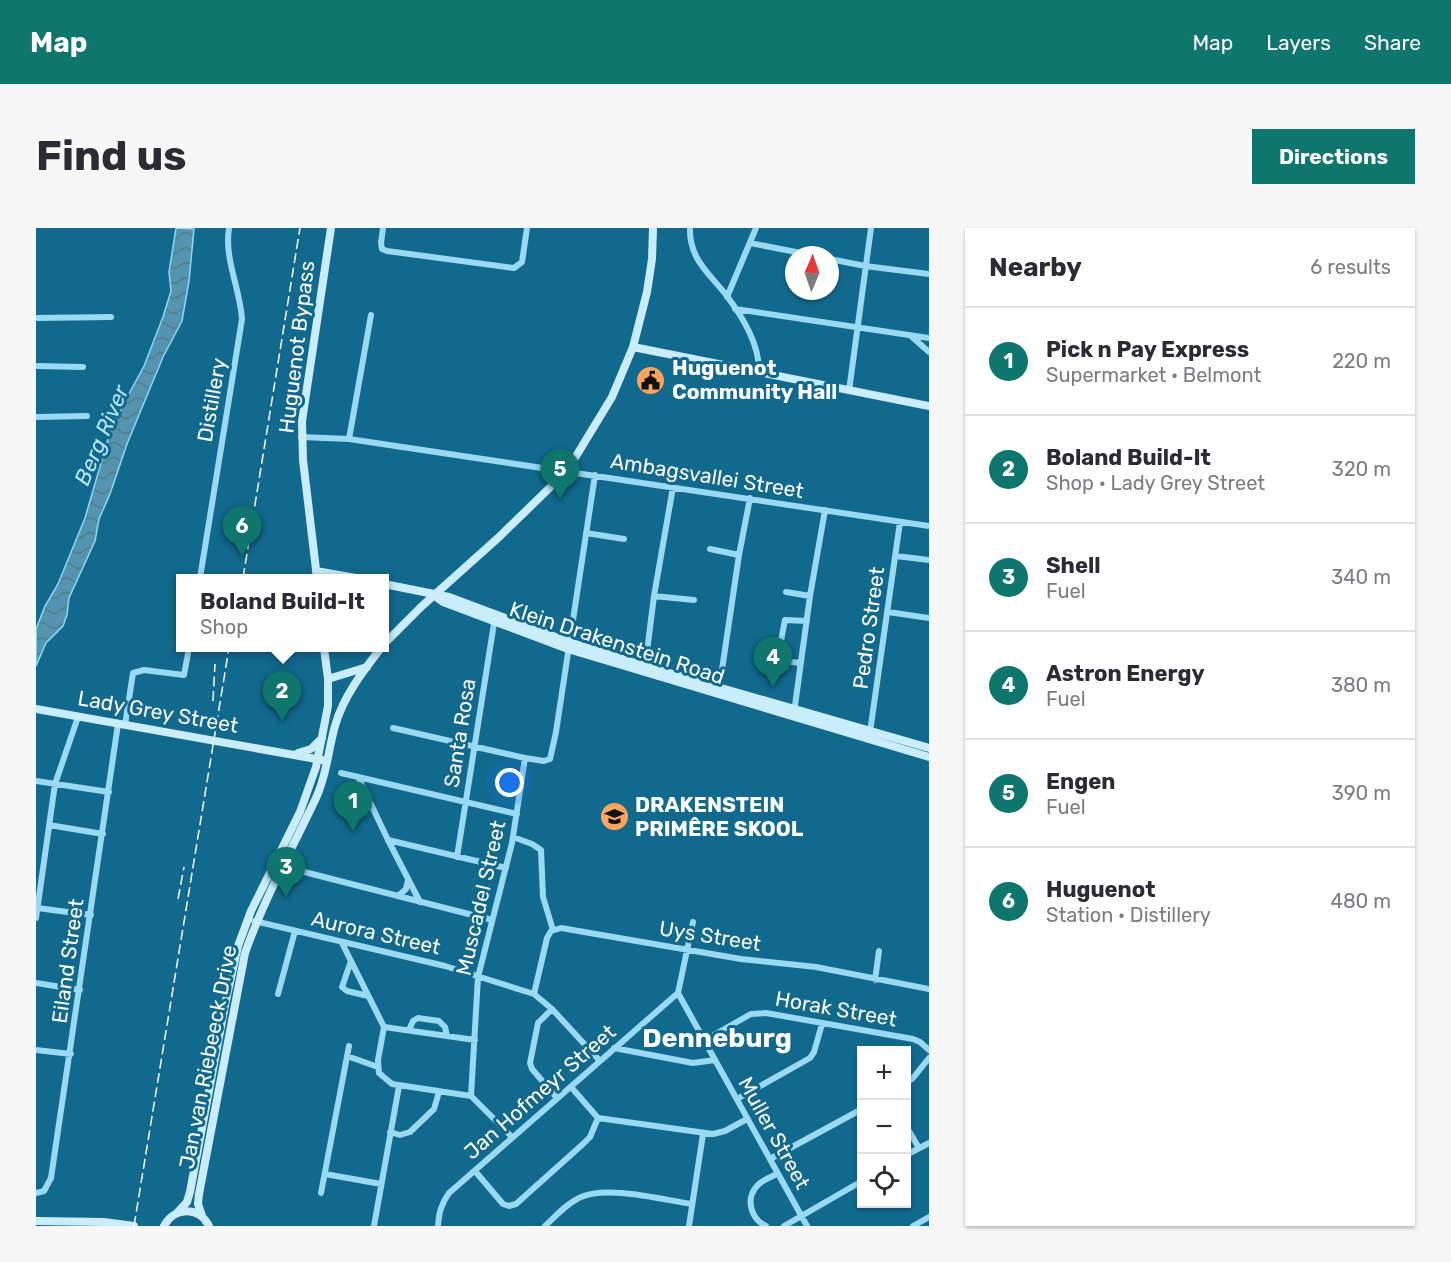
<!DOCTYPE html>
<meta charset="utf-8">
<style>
:root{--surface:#fff;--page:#f7f7f7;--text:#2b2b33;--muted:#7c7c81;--line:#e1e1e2;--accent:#0f766e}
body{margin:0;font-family:Rubik,sans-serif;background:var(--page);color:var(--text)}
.controls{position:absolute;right:18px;bottom:18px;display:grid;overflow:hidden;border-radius:0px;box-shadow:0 2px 4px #0004}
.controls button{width:54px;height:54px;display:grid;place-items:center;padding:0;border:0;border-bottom:2px solid var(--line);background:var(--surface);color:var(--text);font:30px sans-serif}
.compass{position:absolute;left:749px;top:18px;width:54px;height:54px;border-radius:50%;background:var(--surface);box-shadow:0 2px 4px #0004;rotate:2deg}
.you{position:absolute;left:474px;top:555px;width:21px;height:21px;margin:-15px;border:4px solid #fff;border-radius:50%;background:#1a73e8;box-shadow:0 0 0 9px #1a73e833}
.badge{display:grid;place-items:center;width:39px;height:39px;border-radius:50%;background:var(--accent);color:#fff;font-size:20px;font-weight:700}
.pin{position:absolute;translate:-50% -50px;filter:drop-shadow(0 2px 3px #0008)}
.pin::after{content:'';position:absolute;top:32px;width:21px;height:18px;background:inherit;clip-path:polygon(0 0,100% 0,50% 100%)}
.popup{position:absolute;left:140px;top:346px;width:213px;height:78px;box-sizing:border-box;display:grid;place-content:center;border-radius:0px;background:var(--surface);filter:drop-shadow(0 2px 4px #0005);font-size:20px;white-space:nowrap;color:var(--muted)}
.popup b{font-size:22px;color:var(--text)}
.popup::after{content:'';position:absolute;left:50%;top:100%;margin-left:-12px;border:12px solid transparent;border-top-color:var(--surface)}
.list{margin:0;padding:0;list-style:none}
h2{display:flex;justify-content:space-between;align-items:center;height:78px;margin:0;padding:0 24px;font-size:26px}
h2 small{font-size:20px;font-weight:400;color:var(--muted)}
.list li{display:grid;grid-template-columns:39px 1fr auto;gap:18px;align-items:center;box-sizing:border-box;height:108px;padding:0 24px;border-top:2px solid var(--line)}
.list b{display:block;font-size:22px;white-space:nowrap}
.list p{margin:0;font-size:20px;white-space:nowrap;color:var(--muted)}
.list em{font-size:20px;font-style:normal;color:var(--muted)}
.icon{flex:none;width:33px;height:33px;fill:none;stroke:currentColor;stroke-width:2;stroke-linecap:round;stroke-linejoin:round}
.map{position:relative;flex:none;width:893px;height:998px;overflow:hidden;border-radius:0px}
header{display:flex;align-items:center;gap:36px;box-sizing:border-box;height:84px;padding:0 30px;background:var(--accent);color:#fff}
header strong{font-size:28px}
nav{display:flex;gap:33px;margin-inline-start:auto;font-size:21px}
.intro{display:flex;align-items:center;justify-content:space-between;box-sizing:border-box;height:144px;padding:0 36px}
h1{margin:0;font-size:42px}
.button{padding:15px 27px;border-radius:0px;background:var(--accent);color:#fff;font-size:21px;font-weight:700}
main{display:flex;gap:36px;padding:0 36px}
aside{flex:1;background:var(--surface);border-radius:0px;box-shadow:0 2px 4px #0004}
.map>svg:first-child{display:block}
.water{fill:url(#water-waves);stroke:#8cd9f5;stroke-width:1.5}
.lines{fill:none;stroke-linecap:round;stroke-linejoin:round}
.street{stroke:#9ad9f2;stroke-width:6}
.secondary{stroke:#c9edfc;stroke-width:8}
.rail{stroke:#fff;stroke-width:1.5;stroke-dasharray:10 4.5;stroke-linecap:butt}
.labels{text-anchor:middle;stroke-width:6;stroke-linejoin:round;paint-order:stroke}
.street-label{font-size:21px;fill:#fff;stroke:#11698e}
.poi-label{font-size:21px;font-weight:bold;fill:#fff;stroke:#11698e;text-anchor:start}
.water-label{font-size:22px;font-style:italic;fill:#b3e6fa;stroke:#11698e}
.district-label{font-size:27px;font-weight:bold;fill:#fff;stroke:#11698e}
</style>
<header>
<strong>Map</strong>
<nav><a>Map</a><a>Layers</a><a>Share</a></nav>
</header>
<div class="intro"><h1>Find us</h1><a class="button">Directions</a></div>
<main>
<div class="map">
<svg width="893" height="998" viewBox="0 0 893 998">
<defs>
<pattern id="water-waves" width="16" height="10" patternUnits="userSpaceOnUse" patternTransform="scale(1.5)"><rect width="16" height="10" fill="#5594ae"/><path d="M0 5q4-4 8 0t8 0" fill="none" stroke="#527b8c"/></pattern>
</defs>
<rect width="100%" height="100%" fill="#11698e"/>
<path class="water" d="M140 0 158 1 153 53 146 93 127 129 91 216 74 266 63 291 59 313 33 370 31 387 27 398 10 415 0 438V401L9 378 22 356 49 290 76 197 108 138 127 89 135 63 133 44Z"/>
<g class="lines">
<path class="street" d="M347 0 345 15 346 21 351 23 478 40 486 34 491 0
M654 0C653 31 673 45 691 68 707 90 724 117 723 145
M714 15 775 27
M794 31 829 38 893 46
M691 69 720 0
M699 81 893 110
M0 90 75 89
M875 108 893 124
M0 138 47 139
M813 163 835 0
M0 189 51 188
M265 209 313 211 893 298
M313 211 335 87
M550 305 588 311
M674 321 703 327
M860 328 893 332
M164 350 206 91C204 60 188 31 193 0
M750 364 774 368
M618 368 658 372
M852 384 893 390
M765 435 746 433 743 423 749 392 771 393
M609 439 618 368 637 259
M683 462 703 327 714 270
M758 485 774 368 789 282
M89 497 97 445 108 442 148 447 153 420
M357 500 489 530 508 533 514 531 520 504 559 247
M834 504 864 294
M305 545 481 586
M323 551 352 612 384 674
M0 553 73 564
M13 597 67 606
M477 609 496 616 505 622 507 669 517 702
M352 612 470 640
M421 629 459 389
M245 638 456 692
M362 668 370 661 372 652
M1 680 55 687
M0 690 19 556 42 489
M218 693 409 738 498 766 516 781 564 833
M306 715 348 799 342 832 343 845 356 856 435 868
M315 733 306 759 311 763 332 768
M839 752 843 723
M0 755 44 762
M642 765 771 998
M242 766 259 703
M498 766 511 710 515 703 525 700 705 731 780 739 893 761
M516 781 502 795 494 835 496 841 521 870
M348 799 439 812
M373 802 377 793 382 790 403 793 409 799 411 808
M669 812 715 786 730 785 877 811 884 814 893 822
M578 820 657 835 679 832
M0 822 35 826
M311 828 342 839
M870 855 877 850 893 830
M535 859 562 890 677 906 689 903 711 891
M701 871 774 830 778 824 786 796
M870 898 883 920
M354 904 364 907 374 904 398 881 403 864
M476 909 435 868 442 749 476 615 489 530
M870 927 893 915
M734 931 826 881
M439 943 467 976 473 978 480 976 547 916 554 909 562 890
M289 946 345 956
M0 965 8 963 15 950 82 496
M285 965 313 818
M338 998 363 858
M402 998C403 985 405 976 413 965L642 765 657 694
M509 998C520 988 531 975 545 969 572 957 627 972 656 976
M653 998 667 906
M730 998C715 991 709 971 721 958 726 952 735 949 741 946
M748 998 826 953
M877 998 893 989"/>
<path class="secondary" d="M597 119 893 178
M280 343 320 350
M281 350 267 232 266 193 295 0
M348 356 413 369 533 414 609 438 893 520
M399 368 407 374 532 421 893 529
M348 416 386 378 462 310 531 243 576 169 597 119 611 64 616 31 617 0
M292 451 331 439
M0 481 286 532
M262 525 275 521 286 510
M141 985 151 974 154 964 189 777 202 718 215 683 264 584 280 539 292 478V451L288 420
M166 988 162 976 163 966 209 725C228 671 256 621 280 570 291 547 292 522 299 498 307 469 327 443 345 420
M0 993 68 994 98 998
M128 998C138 979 163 978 173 998"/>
<path class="rail" d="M207 350 264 0
M177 473 179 436
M142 671 148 639
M98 998 193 420"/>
</g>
<defs>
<symbol id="civic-disc" viewBox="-11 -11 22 22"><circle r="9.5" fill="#ffa45b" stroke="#11698e"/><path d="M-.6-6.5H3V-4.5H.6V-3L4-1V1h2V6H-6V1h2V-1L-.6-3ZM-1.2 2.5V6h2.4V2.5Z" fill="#111"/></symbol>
<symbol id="school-disc" viewBox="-11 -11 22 22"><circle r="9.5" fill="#ffa45b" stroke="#11698e"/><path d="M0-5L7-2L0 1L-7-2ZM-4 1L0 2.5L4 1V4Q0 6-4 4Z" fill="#111"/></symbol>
</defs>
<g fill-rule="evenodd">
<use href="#civic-disc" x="598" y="136" width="33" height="33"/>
<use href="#school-disc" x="562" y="572" width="33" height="33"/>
</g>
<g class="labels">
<g class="street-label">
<text transform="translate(261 119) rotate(-83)" y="7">Huguenot Bypass</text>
<text transform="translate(176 172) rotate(-80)" y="7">Distillery</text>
<text transform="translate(671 248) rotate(9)" y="7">Ambagsvallei Street</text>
<text transform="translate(833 400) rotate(-82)" y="7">Pedro Street</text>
<text transform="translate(581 415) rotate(18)" y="7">Klein Drakenstein Road</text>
<text transform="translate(122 484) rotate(10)" y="7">Lady Grey Street</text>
<text transform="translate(424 505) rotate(-81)" y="7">Santa Rosa</text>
<text transform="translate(445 670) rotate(-77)" y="7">Muscadel Street</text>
<text transform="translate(340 705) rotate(13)" y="7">Aurora Street</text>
<text transform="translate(674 708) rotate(9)" y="7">Uys Street</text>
<text transform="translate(32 733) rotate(-82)" y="7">Eiland Street</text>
<text transform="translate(800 781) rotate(10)" y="7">Horak Street</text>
<text transform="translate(172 829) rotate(-79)" y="7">Jan van Riebeeck Drive</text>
<text transform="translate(504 864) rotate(-41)" y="7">Jan Hofmeyr Street</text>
<text transform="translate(738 905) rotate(61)" y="7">Muller Street</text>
</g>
<g class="poi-label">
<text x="636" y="147">Huguenot<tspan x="636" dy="24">Community Hall</tspan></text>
<text x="599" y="584">DRAKENSTEIN<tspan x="599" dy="24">PRIMÊRE SKOOL</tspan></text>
</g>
<g class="water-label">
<text transform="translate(65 207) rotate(-67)" y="8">Berg River</text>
</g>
<g class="district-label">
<text x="681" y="819">Denneburg</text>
</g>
</g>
</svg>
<div class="controls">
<button>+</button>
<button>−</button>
<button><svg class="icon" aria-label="locate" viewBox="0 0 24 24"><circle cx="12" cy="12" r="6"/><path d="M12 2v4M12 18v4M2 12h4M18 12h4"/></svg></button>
</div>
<svg class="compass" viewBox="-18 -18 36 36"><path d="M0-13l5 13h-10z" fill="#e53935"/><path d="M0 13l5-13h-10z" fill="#7c7c81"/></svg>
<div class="you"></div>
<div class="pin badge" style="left:317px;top:603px">1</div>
<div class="pin badge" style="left:246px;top:493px">2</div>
<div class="popup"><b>Boland Build-It</b>Shop</div>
<div class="pin badge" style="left:250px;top:669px">3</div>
<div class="pin badge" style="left:737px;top:459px">4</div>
<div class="pin badge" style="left:524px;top:271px">5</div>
<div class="pin badge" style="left:206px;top:328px">6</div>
</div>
<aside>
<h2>Nearby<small>6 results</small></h2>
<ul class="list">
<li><span class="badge">1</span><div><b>Pick n Pay Express</b><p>Supermarket · Belmont</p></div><em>220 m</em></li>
<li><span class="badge">2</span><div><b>Boland Build-It</b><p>Shop · Lady Grey Street</p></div><em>320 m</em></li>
<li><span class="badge">3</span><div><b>Shell</b><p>Fuel</p></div><em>340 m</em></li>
<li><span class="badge">4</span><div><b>Astron Energy</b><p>Fuel</p></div><em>380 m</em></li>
<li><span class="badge">5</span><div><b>Engen</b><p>Fuel</p></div><em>390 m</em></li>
<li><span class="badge">6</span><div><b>Huguenot</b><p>Station · Distillery</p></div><em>480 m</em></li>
</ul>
</aside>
</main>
